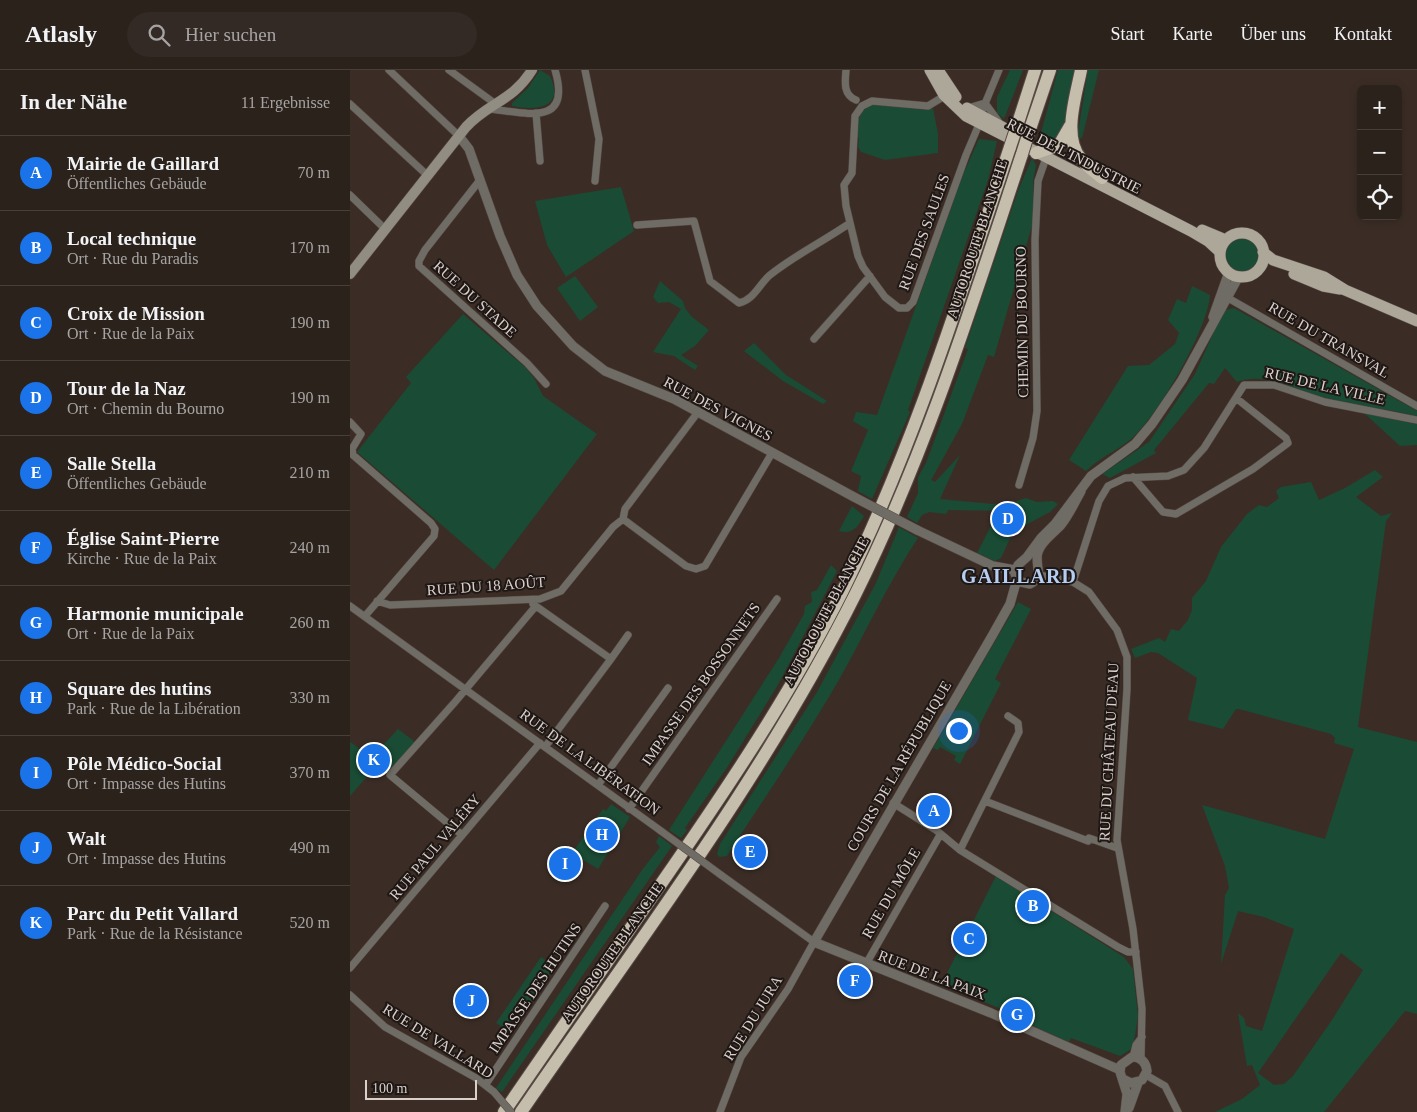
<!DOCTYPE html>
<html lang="de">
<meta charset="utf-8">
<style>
:root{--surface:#2c221c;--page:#342a25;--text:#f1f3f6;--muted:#a6a4a3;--line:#483f3b;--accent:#1a73e8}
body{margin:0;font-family:Georgia,serif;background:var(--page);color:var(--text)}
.controls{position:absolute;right:15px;top:15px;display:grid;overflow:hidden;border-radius:8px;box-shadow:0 2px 8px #0003}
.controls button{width:45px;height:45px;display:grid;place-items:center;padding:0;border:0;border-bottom:1px solid var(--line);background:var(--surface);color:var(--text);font:25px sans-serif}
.scale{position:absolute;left:15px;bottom:12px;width:112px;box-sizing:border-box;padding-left:5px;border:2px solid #d9cfcb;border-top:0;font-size:14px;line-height:18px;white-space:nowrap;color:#d9cfcb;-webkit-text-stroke:4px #1e1714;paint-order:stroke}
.you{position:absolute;left:608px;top:660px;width:18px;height:18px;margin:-12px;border:4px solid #fff;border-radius:50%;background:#1a73e8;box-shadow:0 0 0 8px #1a73e833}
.badge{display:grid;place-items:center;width:32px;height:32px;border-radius:50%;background:var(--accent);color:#fff;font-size:16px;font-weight:700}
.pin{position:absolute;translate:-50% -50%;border:2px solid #fff;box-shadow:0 1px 5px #0006}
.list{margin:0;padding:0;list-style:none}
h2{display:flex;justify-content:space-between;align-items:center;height:65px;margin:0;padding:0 20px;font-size:21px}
h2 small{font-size:16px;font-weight:400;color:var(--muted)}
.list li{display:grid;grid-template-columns:32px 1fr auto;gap:15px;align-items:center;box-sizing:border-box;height:75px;padding:0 20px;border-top:1px solid var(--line)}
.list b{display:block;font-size:19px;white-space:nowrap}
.list p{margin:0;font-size:16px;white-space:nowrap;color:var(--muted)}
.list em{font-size:16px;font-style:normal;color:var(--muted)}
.icon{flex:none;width:28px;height:28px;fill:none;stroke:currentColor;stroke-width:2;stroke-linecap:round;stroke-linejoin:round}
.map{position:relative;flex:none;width:1067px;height:1042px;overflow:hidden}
header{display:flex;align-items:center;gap:30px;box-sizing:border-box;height:70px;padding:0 25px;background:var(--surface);border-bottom:1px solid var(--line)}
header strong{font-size:24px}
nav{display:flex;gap:28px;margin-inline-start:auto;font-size:18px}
.search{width:350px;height:45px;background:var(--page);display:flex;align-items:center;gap:12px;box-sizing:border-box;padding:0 18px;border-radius:28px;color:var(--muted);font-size:19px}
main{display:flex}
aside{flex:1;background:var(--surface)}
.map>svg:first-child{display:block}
.green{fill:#1a4b34;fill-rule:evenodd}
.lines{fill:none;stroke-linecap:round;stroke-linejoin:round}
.minor-casing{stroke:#574a44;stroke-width:8}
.tertiary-casing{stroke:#574a44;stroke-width:10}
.secondary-casing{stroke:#574a44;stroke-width:11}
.primary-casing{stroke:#574a44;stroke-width:12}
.motorway-casing{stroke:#574a44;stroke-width:14}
.minor{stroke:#6f6c65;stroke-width:7}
.tertiary{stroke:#6f6c65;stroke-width:9}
.secondary{stroke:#928d82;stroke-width:10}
.primary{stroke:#ada799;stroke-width:11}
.motorway{stroke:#c6bead;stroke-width:12}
.minor-bridge-casing{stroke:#574a44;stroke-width:8;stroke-linecap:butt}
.tertiary-bridge-casing{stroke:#574a44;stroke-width:10;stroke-linecap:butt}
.motorway-bridge-casing{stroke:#574a44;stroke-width:14;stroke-linecap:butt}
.minor-bridge{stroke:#6f6c65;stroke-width:7}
.tertiary-bridge{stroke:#6f6c65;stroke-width:9}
.motorway-bridge{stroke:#c6bead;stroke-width:12}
.labels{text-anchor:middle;stroke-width:4;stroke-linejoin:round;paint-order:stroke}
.street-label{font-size:15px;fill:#d9cfcb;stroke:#1e1714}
.district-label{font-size:20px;font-weight:bold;letter-spacing:1px;fill:#b5cef4;stroke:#1e1714}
</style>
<header>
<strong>Atlasly</strong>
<div class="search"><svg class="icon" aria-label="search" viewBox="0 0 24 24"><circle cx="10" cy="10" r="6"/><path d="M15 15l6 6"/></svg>Hier suchen</div>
<nav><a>Start</a><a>Karte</a><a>Über uns</a><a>Kontakt</a></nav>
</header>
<main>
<aside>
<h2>In der Nähe<small>11 Ergebnisse</small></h2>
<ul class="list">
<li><span class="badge">A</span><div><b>Mairie de Gaillard</b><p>Öffentliches Gebäude</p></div><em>70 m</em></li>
<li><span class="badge">B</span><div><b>Local technique</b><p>Ort · Rue du Paradis</p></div><em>170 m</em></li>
<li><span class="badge">C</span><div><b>Croix de Mission</b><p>Ort · Rue de la Paix</p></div><em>190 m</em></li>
<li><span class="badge">D</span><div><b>Tour de la Naz</b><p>Ort · Chemin du Bourno</p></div><em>190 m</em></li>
<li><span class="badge">E</span><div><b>Salle Stella</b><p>Öffentliches Gebäude</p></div><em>210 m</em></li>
<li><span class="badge">F</span><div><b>Église Saint-Pierre</b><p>Kirche · Rue de la Paix</p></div><em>240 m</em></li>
<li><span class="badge">G</span><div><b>Harmonie municipale</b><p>Ort · Rue de la Paix</p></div><em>260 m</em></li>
<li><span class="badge">H</span><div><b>Square des hutins</b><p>Park · Rue de la Libération</p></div><em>330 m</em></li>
<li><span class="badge">I</span><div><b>Pôle Médico-Social</b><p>Ort · Impasse des Hutins</p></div><em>370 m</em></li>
<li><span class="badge">J</span><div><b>Walt</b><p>Ort · Impasse des Hutins</p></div><em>490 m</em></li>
<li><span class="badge">K</span><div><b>Parc du Petit Vallard</b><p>Park · Rue de la Résistance</p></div><em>520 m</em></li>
</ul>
</aside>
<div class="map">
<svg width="1067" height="1042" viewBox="0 0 1067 1042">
<rect width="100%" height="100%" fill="#3b2d26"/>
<path class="green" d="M190 0 200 6C215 38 187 41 162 36V33L178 18Z
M660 0H673L654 49 647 43V27Z
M708 0H726L718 49 706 72 689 70Z
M738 0H749L732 68 727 69Z
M523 34 575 40 583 38 588 64V83L535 90 511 82 508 77 509 68H506C508 53 507 41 523 34Z
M629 69 647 71 638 110 558 340 560 342 522 429 508 421 511 406 501 401 518 360 503 351 506 342 527 345 613 105Z
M682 88 686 95 683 112V152L644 287 638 285 612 354 581 410 585 412 610 385 590 429 643 434 661 433 676 428 687 432 703 431 708 434 700 442 672 457 668 441 598 440 596 444 579 442 572 445 567 453 557 447 568 423V407L576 393 618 279 615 278 668 121Z
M271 117 284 161 216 207 197 175 185 131Z
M875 185a17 17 0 1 1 34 0a17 17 0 1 1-34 0Z
M225 206 248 237 230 251 207 218Z
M310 211 333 231 335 238 342 247 359 260 345 276 331 285 348 296 345 300 324 286 303 282 331 239 319 232 308 233 303 227Z
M842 216 860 225C858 259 807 348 780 370 766 381 749 388 736 401L719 390 778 296 799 295 825 274 829 263 818 250 827 229 836 233Z
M884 238 1067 341V346C1037 339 1006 336 976 328 948 322 916 301 887 312L875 298 864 314 859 313 804 380 806 383 760 408 752 404 799 372 845 304 872 244 875 240Z
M113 244 175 297 184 308 193 326 247 364 144 500 7 382 61 313 56 307Z
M404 273 436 305 477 331 473 334 433 311 394 281Z
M1014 343 1067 354V375L1050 376Z
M1025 400 1033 407 1006 427 1031 446 1042 443 1036 451 1008 657 1067 672V944L1055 941 974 1042H865L892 1029 910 1015 902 995 897 996 888 943 894 948 896 956 912 961 944 859 914 847 888 841 871 894 875 825 879 818 875 796 852 735 975 769 1004 679 984 673 985 668 981 664 889 639H886L873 659 838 650 847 608 808 583 801 582 785 588 781 579 809 568 815 572 821 559 829 561 838 550 842 540V528L856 511 871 477 897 444 909 435 917 437 929 428 926 421 931 417 961 412 969 430 995 418ZM991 883 1013 900 982 950 943 1006 934 1014 924 1015 908 1003Z
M502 436 514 446C508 457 502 465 489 461Z
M643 452 663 462 651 488 645 491 627 483Z
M549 457 568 468C538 513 516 562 490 608 455 669 415 727 377 786L369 787 367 784 370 774 467 622 526 513Z
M481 495 487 501 429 613 378 696 335 758 337 760 331 768 319 760 429 588 454 544 455 536 462 532 461 522 467 520Z
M668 532 681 539 645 609 651 613 610 694 604 690 606 686 590 677 588 680 583 678Z
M48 659 65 672 39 701 29 693 0 726V672L22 687Z
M261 734 280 747 248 799 222 783 253 739 256 741Z
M309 766 322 776 152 1022 146 1018 292 800 310 777 306 772Z
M646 806 774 887 783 899 788 946 783 978 770 986 721 968 719 972 659 945 649 938 591 915Z
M191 887 205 896 161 962 146 953Z"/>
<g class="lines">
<defs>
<path id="minor" d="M39 0 109 66
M99 0 147 35
M235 0 249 69 245 111
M496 0C495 12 493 25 506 30
M596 25 578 36 522 31 512 36 505 46 502 103 494 115 496 136 508 186 513 197 535 227 549 238H557L563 232 616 85 630 52
M0 34 77 105
M618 38 635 33 649 52
M140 39C177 43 222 57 205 0
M186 43 190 91
M629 48 649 0
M130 110 75 180 69 191V196L177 293 196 314
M0 125 35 159
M287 155 344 151 360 211 389 233C404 230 410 213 420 205 445 185 474 171 500 153
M878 228 1067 336
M464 269 520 206
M0 352 11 364 2 379 3 385 81 453 85 459 84 466 15 546
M783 407 813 442 826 444 903 399 938 373 936 368 886 328
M669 415 683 368 687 341 685 170 688 111 696 88
M273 449 336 496 346 499 355 496 422 383
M689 505 723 512 739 522 767 560 777 587V619L767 770 783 859 792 939 791 989
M723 512 749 431 758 416 775 408 818 406 834 400 854 378 894 315H924L975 332 1067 350
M27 531 40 535 190 529 211 521 263 457 273 449 275 439 348 342
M183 534 261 589 195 677
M0 536 311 761
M261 589 278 565
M248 715 318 618
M635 731 738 771 739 768 767 778
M543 733 586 760 610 780 768 877 778 882H786
M279 739 427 529
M112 765 40 705 105 632 185 537
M610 780 669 662 668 653 658 646
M516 894 590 765
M0 898 190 673
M0 925 35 957 126 1008 144 1022
M783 987 786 975 792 967
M796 1005 815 1016 828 1042
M136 1014 255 836
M370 1042 391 987 438 919 464 872 371 805"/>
<path id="tertiary" d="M109 66 119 79 150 166 167 205 187 236 223 276 255 301 324 329 504 427
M863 247 879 202
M731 421C725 432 719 445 711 455 703 464 692 470 688 482 684 494 695 507 680 514L671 512 665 504 668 495 677 487 691 468 705 454 741 406 785 374 802 354 832 310 889 206
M567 460 643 496 665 500
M667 509 660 534 642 566 464 872 641 943 770 1000
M773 1009 781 1013 792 1010 797 1001C796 992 791 987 782 987L771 995 770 1002 777 1024 775 1042
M779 1038 788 1013"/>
<path id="secondary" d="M0 204 116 57C138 33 163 31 182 0"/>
<path id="primary" d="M580 0 594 25 616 46 841 161 858 171 870 182
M588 0 606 27
M617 38 671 67
M852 160 876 170
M870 185a22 22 0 1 1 44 0a22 22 0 1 1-44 0Z
M913 182 923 190 974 207 995 220 1067 251
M944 204 973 216 990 219"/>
<path id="motorway" d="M731 0C726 26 712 67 731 89 736 96 745 102 752 108
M666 59 685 0
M678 65 700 0
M686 83 709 75 720 56
M154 1042C207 965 260 888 313 811 378 717 442 622 493 520 563 378 610 227 660 77
M171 1042C287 873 414 707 506 523 576 383 623 232 672 84"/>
</defs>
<use href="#minor" class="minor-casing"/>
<use href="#tertiary" class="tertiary-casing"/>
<use href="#secondary" class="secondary-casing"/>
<use href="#primary" class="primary-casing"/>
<use href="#motorway" class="motorway-casing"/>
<use href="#minor" class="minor"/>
<use href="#tertiary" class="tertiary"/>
<use href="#secondary" class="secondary"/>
<use href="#primary" class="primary"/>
<use href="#motorway" class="motorway"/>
<defs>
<path id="minor-bridge" d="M311 761 371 805
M144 1022 161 1042"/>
<path id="tertiary-bridge" d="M504 427 567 460"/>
<path id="motorway-bridge" d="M660 77 666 59
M672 84 678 65"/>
</defs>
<use href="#minor-bridge" class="minor-bridge-casing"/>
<use href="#tertiary-bridge" class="tertiary-bridge-casing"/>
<use href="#motorway-bridge" class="motorway-bridge-casing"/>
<use href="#minor-bridge" class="minor-bridge"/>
<use href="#tertiary-bridge" class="tertiary-bridge"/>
<use href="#motorway-bridge" class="motorway-bridge"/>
</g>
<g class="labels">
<g class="street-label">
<text transform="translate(724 86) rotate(27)" y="5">RUE DE L'INDUSTRIE</text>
<text transform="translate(574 162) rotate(-70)" y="5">RUE DES SAULES</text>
<text transform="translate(627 169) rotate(-72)" y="5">AUTOROUTE BLANCHE</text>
<text transform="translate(125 229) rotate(42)" y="5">RUE DU STADE</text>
<text transform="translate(672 252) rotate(-91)" y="5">CHEMIN DU BOURNO</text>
<text transform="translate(979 270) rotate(30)" y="5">RUE DU TRANSVAL</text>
<text transform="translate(975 316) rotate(13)" y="5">RUE DE LA VILLE</text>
<text transform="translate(368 339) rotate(28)" y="5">RUE DES VIGNES</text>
<text transform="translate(136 516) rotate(-4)" y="5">RUE DU 18 AOÛT</text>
<text transform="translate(476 541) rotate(-62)" y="5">AUTOROUTE BLANCHE</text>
<text transform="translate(351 614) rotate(-55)" y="5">IMPASSE DES BOSSONNETS</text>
<text transform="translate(759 682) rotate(-87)" y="5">RUE DU CHÂTEAU D'EAU</text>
<text transform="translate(240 692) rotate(36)" y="5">RUE DE LA LIBÉRATION</text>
<text transform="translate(549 696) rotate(-60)" y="5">COURS DE LA RÉPUBLIQUE</text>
<text transform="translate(85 777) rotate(-50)" y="5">RUE PAUL VALÉRY</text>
<text transform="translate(541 823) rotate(-60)" y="5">RUE DU MÔLE</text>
<text transform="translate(262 882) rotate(-55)" y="5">AUTOROUTE BLANCHE</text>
<text transform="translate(582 905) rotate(21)" y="5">RUE DE LA PAIX</text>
<text transform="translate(185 918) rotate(-56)" y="5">IMPASSE DES HUTINS</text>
<text transform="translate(403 948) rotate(-58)" y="5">RUE DU JURA</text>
<text transform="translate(88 971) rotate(32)" y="5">RUE DE VALLARD</text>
</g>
<g class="district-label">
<text x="669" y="513">GAILLARD</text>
</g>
</g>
</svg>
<div class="controls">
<button>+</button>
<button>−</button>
<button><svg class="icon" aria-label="locate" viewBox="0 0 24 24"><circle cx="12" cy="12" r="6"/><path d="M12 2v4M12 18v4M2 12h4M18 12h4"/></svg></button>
</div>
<div class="scale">100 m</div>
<div class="you"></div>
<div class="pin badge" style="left:584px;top:741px">A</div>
<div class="pin badge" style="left:683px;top:836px">B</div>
<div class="pin badge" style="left:619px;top:869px">C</div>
<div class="pin badge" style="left:658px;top:449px">D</div>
<div class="pin badge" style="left:400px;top:782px">E</div>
<div class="pin badge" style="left:505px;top:911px">F</div>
<div class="pin badge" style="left:667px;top:945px">G</div>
<div class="pin badge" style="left:252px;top:765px">H</div>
<div class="pin badge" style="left:215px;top:794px">I</div>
<div class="pin badge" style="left:121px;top:931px">J</div>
<div class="pin badge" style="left:24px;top:690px">K</div>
</div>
</main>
